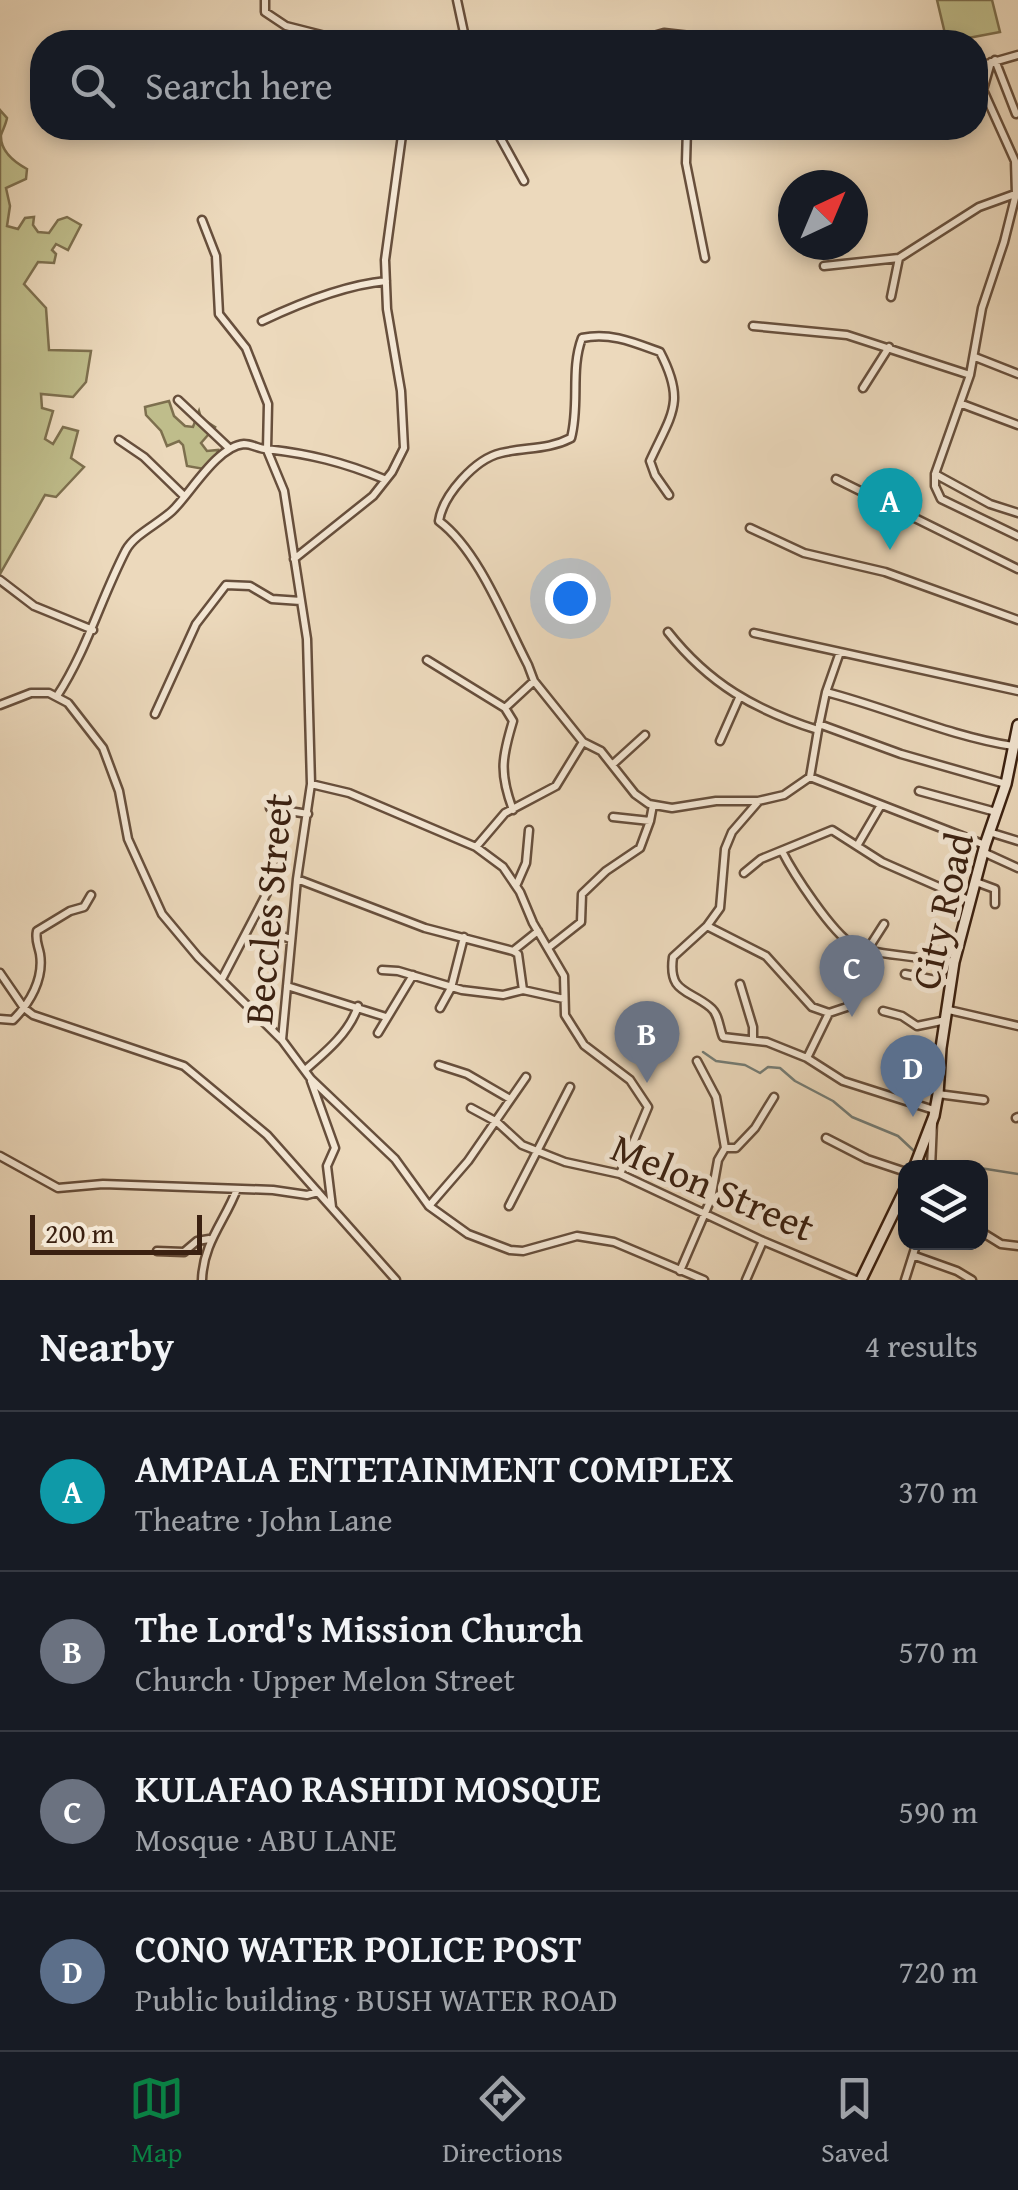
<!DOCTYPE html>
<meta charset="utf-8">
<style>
:root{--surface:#171b24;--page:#242831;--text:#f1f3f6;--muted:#9ea1a6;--line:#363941;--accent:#0b8043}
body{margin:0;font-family:"Gentium Book Plus",serif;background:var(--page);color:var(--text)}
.controls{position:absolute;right:30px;bottom:30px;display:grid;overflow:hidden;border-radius:20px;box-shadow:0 5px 15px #0003}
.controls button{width:90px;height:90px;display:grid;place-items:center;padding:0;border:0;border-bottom:2px solid var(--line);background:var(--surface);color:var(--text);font:50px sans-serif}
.compass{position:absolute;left:778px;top:170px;width:90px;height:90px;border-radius:50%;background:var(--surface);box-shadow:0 5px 15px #0003;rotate:44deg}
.scale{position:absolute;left:30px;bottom:25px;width:172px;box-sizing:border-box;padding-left:10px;border:5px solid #3b2111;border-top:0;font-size:28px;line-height:35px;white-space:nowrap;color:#3b2111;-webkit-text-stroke:8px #f3e6d3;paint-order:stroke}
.you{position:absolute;left:570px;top:598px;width:35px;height:35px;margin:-25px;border:8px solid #fff;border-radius:50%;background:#1a73e8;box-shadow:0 0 0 15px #1a73e833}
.badge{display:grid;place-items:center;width:65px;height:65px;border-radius:50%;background:var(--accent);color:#fff;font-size:32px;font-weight:700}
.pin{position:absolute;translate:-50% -82px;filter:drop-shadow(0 2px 5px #0008)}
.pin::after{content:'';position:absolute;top:52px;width:35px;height:30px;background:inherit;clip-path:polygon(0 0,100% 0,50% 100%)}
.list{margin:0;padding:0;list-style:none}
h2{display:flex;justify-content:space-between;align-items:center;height:130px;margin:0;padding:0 40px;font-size:42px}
h2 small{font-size:32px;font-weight:400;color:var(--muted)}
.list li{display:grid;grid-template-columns:65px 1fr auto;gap:30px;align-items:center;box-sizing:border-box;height:160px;padding:0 40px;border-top:2px solid var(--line)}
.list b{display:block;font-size:38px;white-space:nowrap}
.list p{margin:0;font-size:32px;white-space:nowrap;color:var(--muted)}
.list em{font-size:32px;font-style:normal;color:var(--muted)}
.icon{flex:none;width:55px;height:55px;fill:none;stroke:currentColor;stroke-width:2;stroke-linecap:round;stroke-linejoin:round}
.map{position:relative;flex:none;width:1018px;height:1280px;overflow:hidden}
.search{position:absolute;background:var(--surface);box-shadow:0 5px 15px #0003;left:30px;right:30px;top:30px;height:110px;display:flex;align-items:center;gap:25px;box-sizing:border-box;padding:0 35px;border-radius:40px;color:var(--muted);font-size:38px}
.sheet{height:770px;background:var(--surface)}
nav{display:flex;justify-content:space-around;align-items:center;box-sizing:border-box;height:140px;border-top:2px solid var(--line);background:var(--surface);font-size:28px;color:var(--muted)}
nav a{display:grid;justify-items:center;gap:5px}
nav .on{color:var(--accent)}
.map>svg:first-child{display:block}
.green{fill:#bfbd8b;stroke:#7d6f4e;stroke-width:2.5}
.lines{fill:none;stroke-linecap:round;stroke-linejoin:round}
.stream{stroke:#747c75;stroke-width:2.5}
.minor-casing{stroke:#674f3c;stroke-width:11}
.secondary-casing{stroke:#3b2111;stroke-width:14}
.minor{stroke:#f3e6d3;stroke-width:6}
.secondary{stroke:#f3e6d3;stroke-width:9}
.labels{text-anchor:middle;stroke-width:10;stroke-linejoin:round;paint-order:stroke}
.street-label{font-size:40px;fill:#3b2111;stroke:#f3e6d3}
</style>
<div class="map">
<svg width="1018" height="1280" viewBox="0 0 1018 1280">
<rect width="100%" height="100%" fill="#ecd9bc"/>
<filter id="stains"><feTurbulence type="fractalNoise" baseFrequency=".002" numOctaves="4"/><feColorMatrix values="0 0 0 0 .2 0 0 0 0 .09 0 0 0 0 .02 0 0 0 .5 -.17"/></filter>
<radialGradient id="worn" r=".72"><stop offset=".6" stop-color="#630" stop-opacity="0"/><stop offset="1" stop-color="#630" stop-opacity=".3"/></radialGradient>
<path class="green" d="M937 0H992L1000 32 947 42Z
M0 110 7 118C6 124 3 129 1 135 0 152 16 163 27 169L26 179 6 188 10 206 7 226 18 229 25 218 34 217 33 225 38 232 49 233 58 220 67 217 81 225 68 250 56 244 52 250 56 254 54 263 38 262 24 284 46 308 49 350 91 351 86 382 73 397 41 394 42 408 53 411 45 439 53 444 63 427 78 431 71 458 84 467 56 497 45 495 0 574Z
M169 401 174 416 185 426 193 427 199 411 201 418 215 427 201 443 207 451 218 450 217 457 204 469 187 466 183 445 179 441 167 446 161 431 146 415 145 407Z"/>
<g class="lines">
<path class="stream" d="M703 1052 716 1061 745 1065 760 1073 768 1067 780 1068 795 1081 833 1101 852 1117 898 1136 914 1151
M922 1158 928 1165
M935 1166 939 1168
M980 1168 1018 1174"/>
<defs>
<path id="minor" d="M265 0V12L286 26 349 42
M457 0 466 42
M633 42 664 33 743 42
M824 42H826
M995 60 1016 114
M991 62 983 90 1015 161 1016 194 1004 242 982 308 970 375 935 474V486L941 499 1018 536
M976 67 1018 55
M495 128 524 181
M687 128 686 163 705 258
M558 132 559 128
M202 220 216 256 219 314 246 348 268 404 267 450 284 491 307 639 311 784 297 879 282 1040 311 1079 395 1159 429 1206 468 1234 510 1250 523 1251 577 1236 614 1242 704 1280
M899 258 979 207 1015 194
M824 266 899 258 891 297
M262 321C300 303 344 285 386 281
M753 326 847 335 970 375
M975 357 1018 374
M863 388 889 347
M178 400 230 449
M962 404 1018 425
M119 440 144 457 183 495
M935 474 990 504 1018 513
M836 479 1018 569
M669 495 655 475 650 461C672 413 686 402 660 352 633 342 610 332 582 338 570 370 580 404 571 438 548 450 526 447 501 453 475 459 443 495 439 521 479 551 505 621 528 665L534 681 583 742 601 751 635 794 649 804 672 808 716 801H758L784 795 810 777 818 730
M750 528 804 553 885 572 1018 620
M294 559 373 496 392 472 404 448 401 391 387 309 385 260 403 128
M0 580 34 606 93 630
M668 632C709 684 755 710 818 730L826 692 840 652
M754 633 1018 691
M427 660 505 708 513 721C502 757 499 773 513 810
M826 692C888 708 949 736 1013 746
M57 696C87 650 101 598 126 550 135 534 158 524 172 511 190 494 217 446 244 444 252 444 259 449 266 449 310 454 343 462 384 479
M0 705 31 693H49L68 703 103 748 119 791 128 839 162 914 198 957 281 1039
M505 708 534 681
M155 714 196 624 226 585 250 586 272 599 301 601
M819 724 901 754 1006 784
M720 741 739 698
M612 765 645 735
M810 777 985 845
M311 784 349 793 476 847 503 867 520 892 533 923 564 976 565 1015 584 1045 630 1080 648 1107 620 1174
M919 791 996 812
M758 802 732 832 725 849 720 908 707 926 673 957C668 993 688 989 710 1007 719 1014 719 1027 723 1037L767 1042 807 1058 843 1081 934 1110
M270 808 308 814
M613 817 650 821 653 805
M989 832 1018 841
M857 846 881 805
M476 847 505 813 556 786 583 742
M782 851C793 873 832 933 853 945 870 955 932 958 954 962
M983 852 1018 868
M744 873 761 859 832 830 882 862 971 901
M297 879 425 928 513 951 538 931
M976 882 995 889V904
M516 886 526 863 529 830
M707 926 766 956 812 1007 829 1013 847 1007 868 949 884 924
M273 932 290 939
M548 948 581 922 582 894 606 871 640 848 650 821
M513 951 518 954 523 990
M382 970 398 971 462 990 503 995 523 990 564 999
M0 973 24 1008 33 1015 184 1066 267 1135 396 1280
M905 974 951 983
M222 979 281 866
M740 984 753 1027V1039
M287 986 386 1017
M440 1008 451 988 464 937
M949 1010 1018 1026
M883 1011 902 1016 917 1026 946 1020
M0 1019 13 1020C30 1003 44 979 40 954 38 944 35 940 37 931L70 911 84 907 91 895
M378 1033 413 975
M807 1058 829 1013
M439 1065 467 1074 510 1099
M305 1070C326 1052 350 1032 358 1006
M311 1081 335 1148 327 1166 332 1207
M938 1094 984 1100
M471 1108 497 1122 522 1145 565 1162 620 1174 763 1241 856 1280
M1016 1118 1018 1117
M826 1138 867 1159 906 1172
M725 1148H736L755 1128 774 1097
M0 1156 58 1188 103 1184 273 1190 307 1195 318 1192
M931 1168 933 1122
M429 1206 468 1161 526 1077
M509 1206 570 1087
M980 1231 1001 1244 1018 1246
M157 1251 184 1252 197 1241 209 1239
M915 1256 957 1271 972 1280
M680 1271 711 1199 718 1160 725 1148 716 1097 697 1061
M202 1280C203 1243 225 1221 237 1189
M746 1280 763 1241
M905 1280 917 1242"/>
<path id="secondary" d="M914 1168 934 1116 938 1094 941 1048 954 962 985 845 1006 784 1018 725
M861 1280 906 1187"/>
</defs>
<use href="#minor" class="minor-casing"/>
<use href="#secondary" class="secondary-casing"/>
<use href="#minor" class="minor"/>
<use href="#secondary" class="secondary"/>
</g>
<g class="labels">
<g class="street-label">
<text transform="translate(268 909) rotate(-85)" y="14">Beccles Street</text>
<text transform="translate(942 911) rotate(-77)" y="14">City Road</text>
<text transform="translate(713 1187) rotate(23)" y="14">Melon Street</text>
</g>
</g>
<rect width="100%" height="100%" filter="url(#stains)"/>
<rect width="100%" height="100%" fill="url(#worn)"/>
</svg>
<div class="controls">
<button><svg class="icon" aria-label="layers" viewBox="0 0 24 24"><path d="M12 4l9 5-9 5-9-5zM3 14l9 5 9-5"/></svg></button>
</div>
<svg class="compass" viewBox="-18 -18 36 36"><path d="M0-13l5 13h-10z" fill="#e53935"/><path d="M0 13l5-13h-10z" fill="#9ea1a6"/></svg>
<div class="scale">200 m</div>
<div class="you"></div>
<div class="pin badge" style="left:890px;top:550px;background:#0f9aa8">A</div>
<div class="pin badge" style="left:647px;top:1083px;background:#6b7280">B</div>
<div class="pin badge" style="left:852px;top:1017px;background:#6b7280">C</div>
<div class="pin badge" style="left:913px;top:1117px;background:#5c6f8a">D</div>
<div class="search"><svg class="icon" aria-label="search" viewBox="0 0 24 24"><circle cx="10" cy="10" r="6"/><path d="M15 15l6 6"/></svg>Search here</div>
</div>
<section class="sheet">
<h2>Nearby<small>4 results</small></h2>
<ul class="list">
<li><span class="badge" style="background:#0f9aa8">A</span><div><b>AMPALA ENTETAINMENT COMPLEX</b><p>Theatre · John Lane</p></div><em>370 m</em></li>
<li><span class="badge" style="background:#6b7280">B</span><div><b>The Lord's Mission Church</b><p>Church · Upper Melon Street</p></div><em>570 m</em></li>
<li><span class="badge" style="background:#6b7280">C</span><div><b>KULAFAO RASHIDI MOSQUE</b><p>Mosque · ABU LANE</p></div><em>590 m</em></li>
<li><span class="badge" style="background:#5c6f8a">D</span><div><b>CONO WATER POLICE POST</b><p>Public building · BUSH WATER ROAD</p></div><em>720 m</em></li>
</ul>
</section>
<nav>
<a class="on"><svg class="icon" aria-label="map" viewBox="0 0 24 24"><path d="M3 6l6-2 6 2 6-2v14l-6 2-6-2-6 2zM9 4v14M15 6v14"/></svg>Map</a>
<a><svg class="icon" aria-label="directions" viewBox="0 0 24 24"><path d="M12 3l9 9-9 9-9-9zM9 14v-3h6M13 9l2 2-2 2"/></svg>Directions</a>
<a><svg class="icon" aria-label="saved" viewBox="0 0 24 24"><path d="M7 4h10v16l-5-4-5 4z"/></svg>Saved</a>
</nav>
